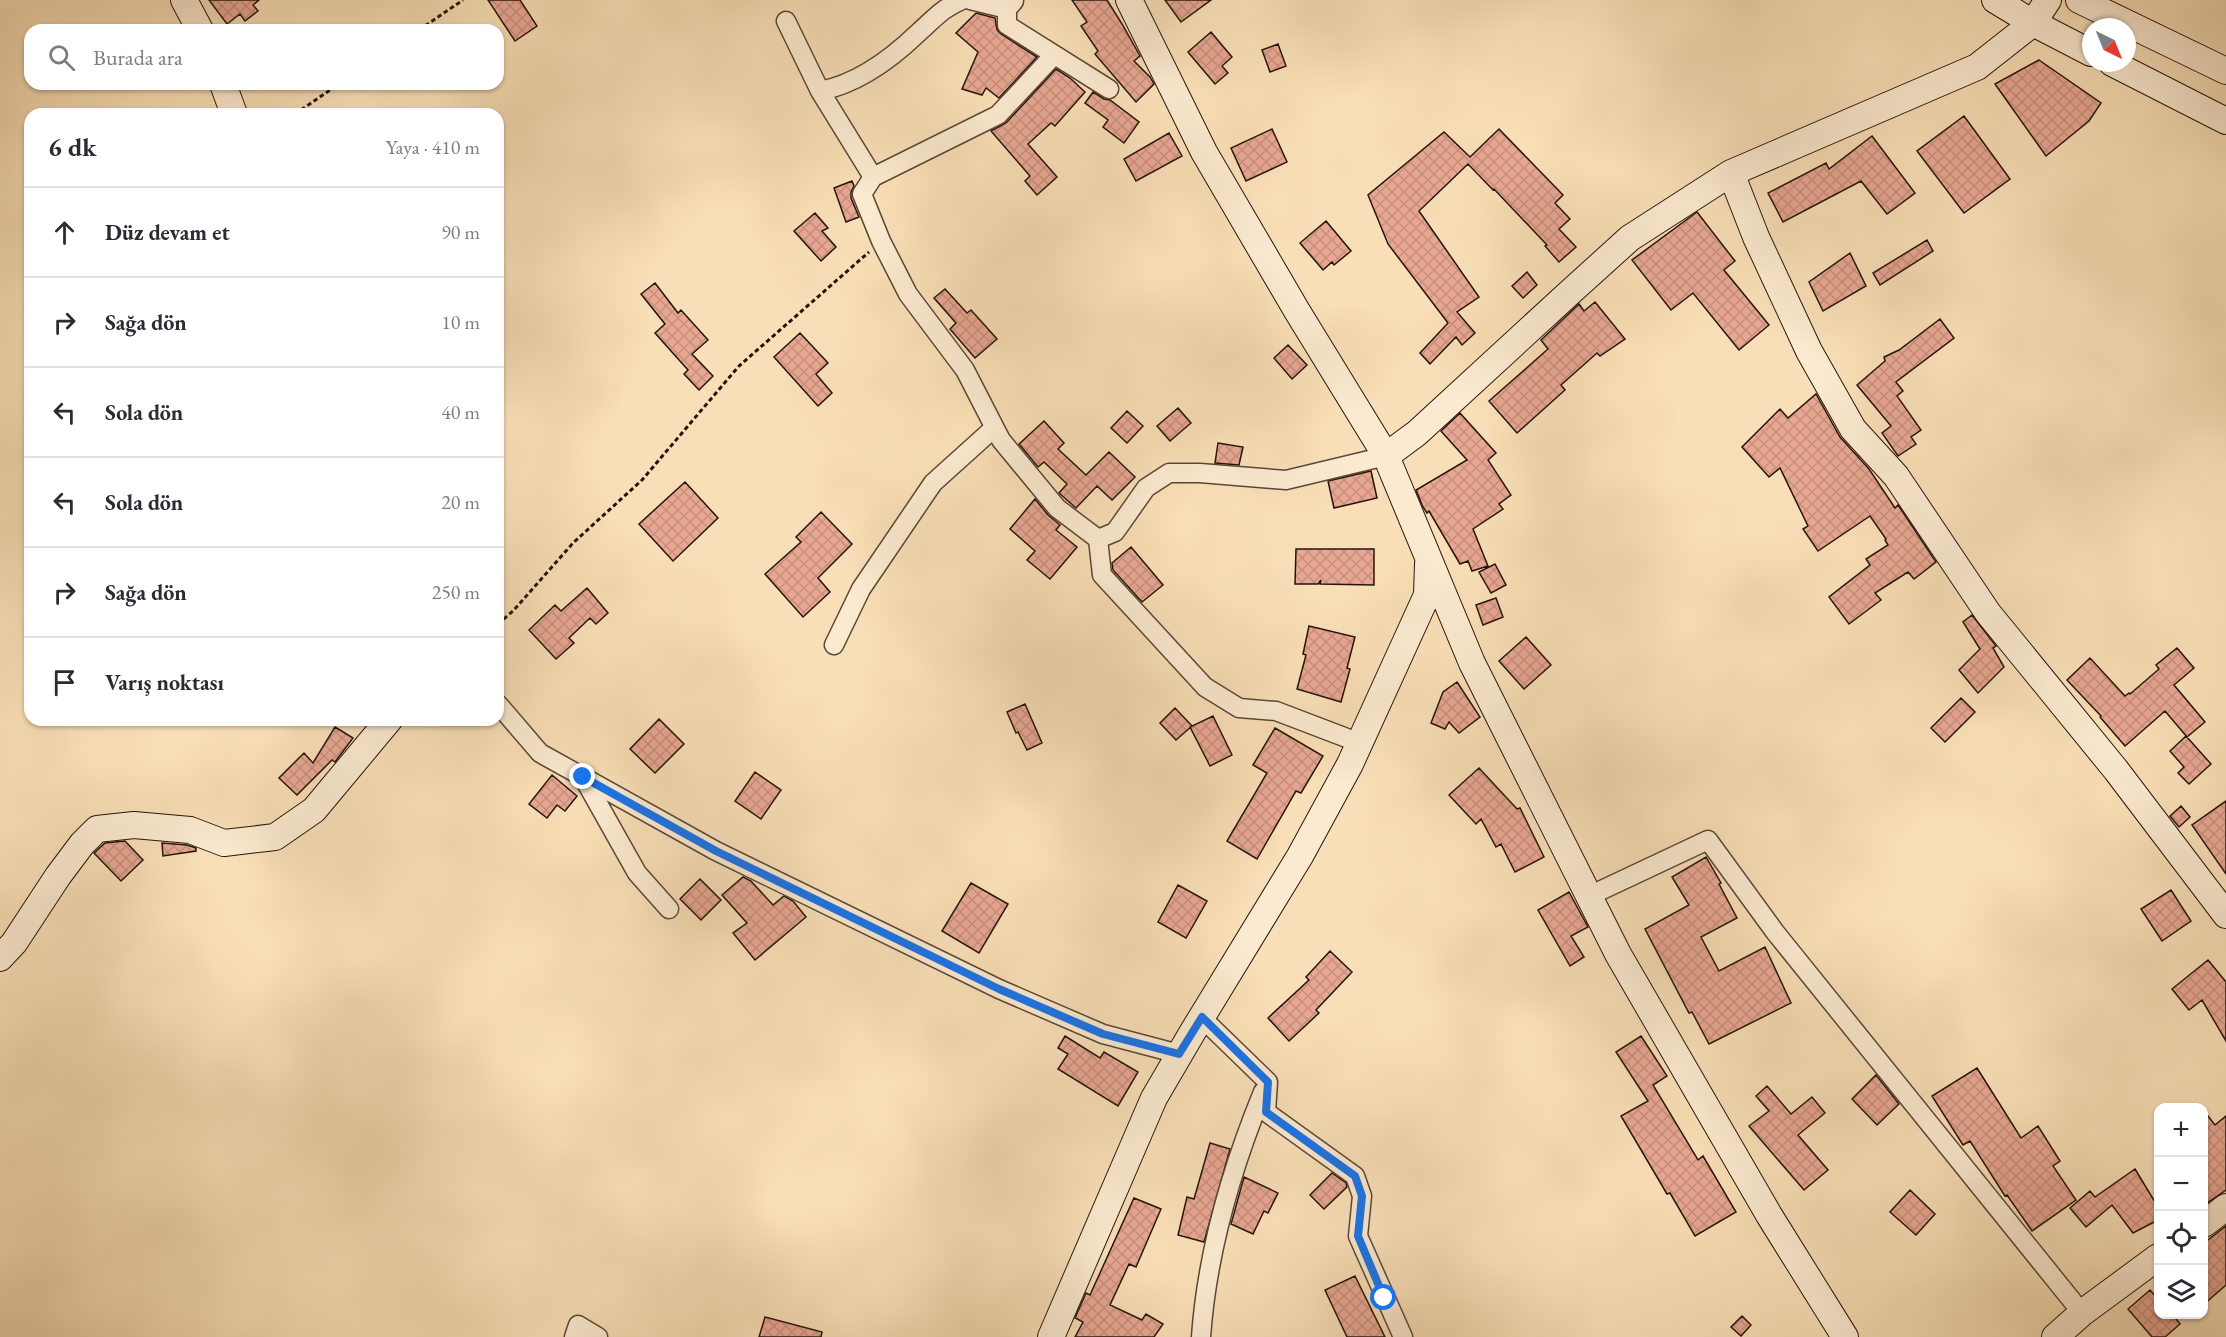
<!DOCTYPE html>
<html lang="tr">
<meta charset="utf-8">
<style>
:root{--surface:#fff;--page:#f7f7f7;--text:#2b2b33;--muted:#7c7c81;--line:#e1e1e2}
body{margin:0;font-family:"EB Garamond",serif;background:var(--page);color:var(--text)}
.controls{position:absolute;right:18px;bottom:18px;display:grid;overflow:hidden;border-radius:12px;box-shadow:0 2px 4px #0004}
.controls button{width:54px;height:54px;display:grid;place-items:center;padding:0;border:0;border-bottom:2px solid var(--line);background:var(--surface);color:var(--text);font:30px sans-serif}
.compass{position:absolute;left:2082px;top:18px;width:54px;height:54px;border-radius:50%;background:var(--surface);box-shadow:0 2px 4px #0004;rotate:137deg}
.stop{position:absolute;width:18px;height:18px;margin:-14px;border:4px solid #1a73e8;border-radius:50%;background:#fff}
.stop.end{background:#1a73e8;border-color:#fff;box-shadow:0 2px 6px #0008}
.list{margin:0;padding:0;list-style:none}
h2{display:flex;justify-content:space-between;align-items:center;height:78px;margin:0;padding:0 24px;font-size:26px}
h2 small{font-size:20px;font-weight:400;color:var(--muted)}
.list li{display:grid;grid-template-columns:39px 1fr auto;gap:18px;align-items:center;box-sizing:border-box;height:90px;padding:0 24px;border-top:2px solid var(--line)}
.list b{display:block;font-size:22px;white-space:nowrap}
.list em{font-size:20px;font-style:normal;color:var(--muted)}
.icon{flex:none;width:33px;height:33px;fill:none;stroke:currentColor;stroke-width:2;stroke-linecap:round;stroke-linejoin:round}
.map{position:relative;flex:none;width:2226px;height:1337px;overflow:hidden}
.search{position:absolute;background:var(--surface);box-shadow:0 2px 4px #0004;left:24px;top:24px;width:480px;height:66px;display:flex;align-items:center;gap:15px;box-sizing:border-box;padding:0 21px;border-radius:18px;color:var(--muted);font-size:22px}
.panel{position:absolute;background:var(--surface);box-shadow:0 2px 4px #0004;left:24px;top:108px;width:480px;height:618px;border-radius:18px}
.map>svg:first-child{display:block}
.building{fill:url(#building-cross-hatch);stroke:#26140c;stroke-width:1.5}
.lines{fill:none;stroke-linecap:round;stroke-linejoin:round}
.street-casing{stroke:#5b4737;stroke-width:21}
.secondary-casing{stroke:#26140c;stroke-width:28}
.path{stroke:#26140c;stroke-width:3;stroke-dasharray:4.5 3;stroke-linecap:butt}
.street{stroke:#fbead0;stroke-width:18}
.secondary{stroke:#fbead0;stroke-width:26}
.route{stroke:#1a73e8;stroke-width:8}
</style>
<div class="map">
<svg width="2226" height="1337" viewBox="0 0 2226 1337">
<defs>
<pattern id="building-cross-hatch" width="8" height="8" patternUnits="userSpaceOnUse" patternTransform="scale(1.5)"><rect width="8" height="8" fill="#e8a792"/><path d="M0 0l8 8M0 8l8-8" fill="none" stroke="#c78f7d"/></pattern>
</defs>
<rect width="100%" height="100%" fill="#f9dfb7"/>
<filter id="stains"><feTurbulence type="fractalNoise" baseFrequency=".00333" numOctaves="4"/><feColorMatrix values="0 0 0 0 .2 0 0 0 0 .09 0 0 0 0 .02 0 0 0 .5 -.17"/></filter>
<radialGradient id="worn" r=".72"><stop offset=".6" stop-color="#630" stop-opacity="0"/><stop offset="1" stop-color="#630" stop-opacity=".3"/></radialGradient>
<path class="building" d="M209 0H259L253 5 258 11 245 21 240 14 227 24Z
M488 0H520L537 26 515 41Z
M1072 0H1107L1122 24 1140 56 1134 61 1150 77 1154 84 1136 102 1095 54 1098 51 1081 26 1087 22Z
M1165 0H1211L1181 22Z
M976 13 995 18 997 30 1001 34 1037 57 999 98 986 88 982 95 962 89 978 52 956 33Z
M1211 32 1232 57 1222 66 1228 73 1215 84 1188 52Z
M1278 44 1286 66 1270 72 1262 50Z
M2039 60 2101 103 2089 121 2046 156 1995 84Z
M1056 69 1070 78 1085 92 1055 126 1051 123 1028 144 1057 177 1037 195 1025 181 1030 176 991 131 1006 123Z
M1093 92 1104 99 1110 100 1139 122 1124 143 1103 127 1108 120 1085 103Z
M1964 116 2010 179 1964 213 1917 151Z
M1272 129 1287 162 1246 181 1231 148Z
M1499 129 1563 195 1555 203 1570 219 1559 229 1576 247 1559 262 1545 246 1547 245 1494 189 1493 190 1468 164 1419 211 1479 297 1457 312 1475 333 1462 345 1456 337 1430 364 1420 353 1448 323 1388 244 1368 195 1444 132 1470 157Z
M1169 133 1182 156 1136 181 1124 159Z
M1872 136 1915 193 1887 214 1861 181 1783 222 1768 193 1826 163 1829 169Z
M852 181 854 186 851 192V198L859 217 846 222 834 188Z
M1697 212 1735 261 1724 270 1769 325 1739 350 1693 293 1671 310 1632 260Z
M815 213 828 228 822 231 836 247 821 261 794 231Z
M1326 221 1351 251 1334 265 1332 262 1323 270 1300 243Z
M1927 240 1933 251 1880 285 1873 273Z
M1850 253 1866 286 1823 311 1809 282Z
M1527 272 1537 285 1523 298 1512 286Z
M655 283 678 313 681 310 708 340 692 354 713 376 699 390 684 374 688 370 655 333 665 324 641 294Z
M945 289 967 313 971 310 997 339 975 358 950 329 956 323 934 298Z
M1595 302 1625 339 1600 356 1597 353 1561 385 1565 390 1517 433 1489 401 1548 349 1541 340 1579 304 1584 311Z
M1940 319 1954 338 1896 382 1903 391 1897 396 1921 430 1911 437 1916 444 1898 456 1882 433 1891 426 1857 385 1885 361 1884 357 1899 350Z
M800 333 828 363 816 374 832 393 818 406 774 357Z
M1288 345 1307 365 1292 379 1274 358Z
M1816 394 1840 437 1869 469 1895 508 1898 505 1936 562 1914 579 1908 572 1875 593 1881 600 1849 624 1829 597 1870 565 1866 559 1888 545 1885 540 1886 539 1870 516 1818 551 1803 529 1808 526 1780 468 1769 477 1742 447 1780 409 1788 418Z
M1178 408 1191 423 1170 441 1157 426Z
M1127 411 1143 426 1127 443 1111 428Z
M1460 413 1496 453 1488 460 1511 495 1499 504 1503 509 1473 529 1488 566 1472 571 1468 561 1460 564 1429 511 1427 513 1423 507 1416 490 1467 460 1441 431Z
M1044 421 1064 443 1058 449 1086 475 1109 452 1135 477 1112 500 1097 486 1076 508 1059 493 1067 484 1044 462 1038 467 1019 444Z
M1218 443 1243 447 1239 465 1215 463Z
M1371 471 1377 498 1334 508 1328 481Z
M685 482 718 518 673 561 639 524Z
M1035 499 1048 515 1060 525 1056 530 1077 547 1050 579 1027 560 1035 551 1010 529Z
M821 512 852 544 818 578 830 592 803 617 765 574 801 542 796 537Z
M1131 547 1163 585 1142 602 1113 570 1112 563Z
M1296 549H1374V585L1320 584 1321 580 1318 584H1295Z
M1495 564 1506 585 1491 593 1479 572Z
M587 588 608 613 596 624 590 618 569 638 574 643 556 659 529 630 555 605 561 611Z
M1496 598 1503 617 1483 625 1476 605Z
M1972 615 1996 646 1993 648 2004 667 1978 693 1959 670 1980 649 1963 622Z
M1309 626 1355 637 1347 668 1350 669 1341 702 1297 689 1306 655 1303 654Z
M1526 637 1551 665 1524 689 1499 661Z
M2177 648 2194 668 2174 685 2205 722 2187 737 2165 711 2125 746 2100 717 2101 716 2067 680 2090 658 2125 696 2129 693 2130 694 2159 669 2156 665Z
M1457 682 1480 717 1459 733 1449 722 1445 729 1431 723 1443 692Z
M1961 698 1975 712 1945 742 1931 728Z
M1025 704 1042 743 1027 750 1018 732 1016 733 1007 712Z
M1175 708 1192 726 1176 740 1160 723Z
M1213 716 1232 755 1210 766 1190 727Z
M659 719 684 744 655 773 630 749Z
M335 727 353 738 335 762 332 760 297 795 279 778 304 753 313 763Z
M1275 728 1323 756 1301 793 1296 791 1257 859 1227 841 1267 773 1253 765Z
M2186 736 2211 764 2189 784 2178 773 2184 767 2170 751Z
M1479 768 1517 809 1520 808 1544 857 1515 872 1501 844 1496 847 1481 819 1476 824 1449 795Z
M755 772 781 790 761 819 735 801Z
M552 775 577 796 565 811 557 805 547 818 529 804Z
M2226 801V874L2192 825Z
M2181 806 2190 817 2179 827 2170 816Z
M125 841 143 860 121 881 94 853 105 843Z
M162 843 187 845 196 848V851L163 856Z
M1706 857 1721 883 1719 884 1737 918 1701 937 1719 971 1765 947 1791 1003 1709 1044 1692 1012 1689 1013 1645 929 1689 905 1672 877Z
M743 877 751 881 773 905 784 896 793 901 806 917 755 960 733 933 747 923 722 895Z
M700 879 721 900 701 920 680 899Z
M971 883 1008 904 979 953 942 931Z
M1178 885 1207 901 1186 938 1158 922Z
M2171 890 2191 921 2162 941 2141 909Z
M1569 892 1588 927 1571 936 1584 957 1570 966 1538 910Z
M1330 951 1352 972 1316 1010 1319 1013 1289 1041 1268 1018 1309 980 1306 977Z
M2208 960 2226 982V1041L2202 1000 2189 1010 2172 989Z
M1065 1036 1100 1058 1104 1052 1138 1072 1118 1106 1058 1069 1068 1054 1058 1048Z
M1641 1036 1667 1076 1653 1085 1698 1160 1703 1156 1736 1212 1695 1236 1670 1193 1667 1194 1621 1116 1648 1101 1616 1052Z
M1977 1068 2021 1138 2038 1126 2060 1161 2053 1166 2076 1200 2032 1231 2007 1195 2005 1196 1970 1141 1963 1145 1932 1096Z
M1876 1075 1899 1104 1877 1125 1852 1099Z
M1767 1086 1791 1114 1812 1097 1825 1113 1798 1135 1828 1170 1804 1190 1749 1126 1769 1111 1756 1096Z
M2204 1111 2215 1125 2226 1116V1190L2204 1205Z
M1210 1143 1230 1149 1204 1242 1178 1235 1187 1197 1194 1199Z
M2135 1169 2158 1207V1220L2133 1233 2112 1205 2086 1227 2070 1208 2090 1191 2095 1197Z
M1332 1173 1346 1183 1347 1187 1324 1209 1310 1195Z
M1244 1177 1278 1193 1268 1213 1264 1211 1253 1234 1231 1224Z
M1910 1190 1935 1214 1916 1235 1890 1212Z
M1134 1198 1161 1209 1136 1267 1129 1264 1110 1305 1142 1320 1146 1314 1163 1324 1154 1337H1075L1083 1322 1075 1318 1086 1293 1090 1295Z
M2226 1226V1285L2204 1304V1243Z
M1355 1276 1385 1337H1347L1325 1290Z
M2150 1290 2158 1299V1314H2172L2180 1324 2165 1337H2152L2128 1309Z
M1742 1316 1751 1325 1741 1336 1731 1327Z
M765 1317 822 1332 821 1337H759Z"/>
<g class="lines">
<defs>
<path id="street" d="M970 0 1007 9 1014 1
M1007 9V25L1109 89
M786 21 820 91C857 84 891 59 918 33 936 17 940 10 962 0
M1054 55 998 115 873 177 862 194 881 241 908 294 965 370 1001 440 1057 508 1098 539 1115 532 1146 488 1169 473H1200L1286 480 1386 456
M820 91 873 177
M1098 539 1102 575 1205 687 1239 708 1276 711 1360 743
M834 645 861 589 933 483 994 428
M498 704 540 753 716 851 999 989 1103 1034 1179 1054
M583 777 637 873 669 909
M1589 896 1708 840 1775 932 2082 1313
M1201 1017 1268 1082 1266 1112 1355 1176 1362 1196 1358 1236 1403 1337
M574 1337 578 1325 598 1337
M1201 1337C1207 1253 1231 1170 1263 1092"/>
<path id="secondary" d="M184 0 200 30
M1129 0 1204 152 1297 311 1386 456 1472 663 1618 954 1769 1215 1845 1337
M1995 0 2033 23 2091 53
M2079 0 2226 71
M2112 63 2226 121
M223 84 234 114
M1731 173 1756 237 1809 351 1853 429 1896 476 1988 613 2116 770 2226 915
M1386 456 1417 433 1567 295 1630 238 1731 173 1977 67 2033 23 2048 0
M0 958 14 943 58 876 82 844 97 829 134 825 190 830 224 843 275 837 314 810 389 720
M2204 1224 2226 1207
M1051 1337 1154 1098 1192 1033 1300 856 1350 764 1427 595 1428 564
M2055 1337 2082 1313 2158 1257"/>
</defs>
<use href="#street" class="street-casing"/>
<use href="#secondary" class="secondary-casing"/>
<path class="path" d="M419 30 463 0
M295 114 339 84
M498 624 513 611 573 543 642 480 739 366 869 252"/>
<use href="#street" class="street"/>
<use href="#secondary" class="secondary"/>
</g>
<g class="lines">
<path class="route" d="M583 777 716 851 999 989 1103 1034 1179 1054 1202 1017 1268 1082 1266 1112 1355 1176 1362 1196 1358 1236 1384 1298"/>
</g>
<rect width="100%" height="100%" filter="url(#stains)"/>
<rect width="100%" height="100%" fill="url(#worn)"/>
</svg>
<div class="controls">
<button>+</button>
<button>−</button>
<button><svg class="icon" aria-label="locate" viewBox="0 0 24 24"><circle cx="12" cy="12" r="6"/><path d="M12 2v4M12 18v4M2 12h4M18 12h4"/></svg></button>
<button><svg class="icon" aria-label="layers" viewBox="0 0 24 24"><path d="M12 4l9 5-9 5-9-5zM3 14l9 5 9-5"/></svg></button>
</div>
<svg class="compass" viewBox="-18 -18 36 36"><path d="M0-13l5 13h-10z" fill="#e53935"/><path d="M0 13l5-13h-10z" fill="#7c7c81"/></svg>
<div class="stop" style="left:1384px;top:1298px"></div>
<div class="stop end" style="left:583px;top:777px"></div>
<div class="search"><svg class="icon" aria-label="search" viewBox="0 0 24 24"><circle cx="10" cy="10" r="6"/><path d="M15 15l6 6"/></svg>Burada ara</div>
<section class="panel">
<h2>6 dk<small>Yaya · 410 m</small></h2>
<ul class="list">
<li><svg class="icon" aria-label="ahead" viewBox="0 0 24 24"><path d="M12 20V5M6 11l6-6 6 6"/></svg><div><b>Düz devam et</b></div><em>90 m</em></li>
<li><svg class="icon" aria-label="right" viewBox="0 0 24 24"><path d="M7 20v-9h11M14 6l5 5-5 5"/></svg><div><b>Sağa dön</b></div><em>10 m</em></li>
<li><svg class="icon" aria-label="left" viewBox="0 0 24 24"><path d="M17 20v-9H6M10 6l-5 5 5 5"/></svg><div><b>Sola dön</b></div><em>40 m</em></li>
<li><svg class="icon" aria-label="left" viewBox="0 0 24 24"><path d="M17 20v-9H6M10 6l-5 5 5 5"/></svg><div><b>Sola dön</b></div><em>20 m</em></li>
<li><svg class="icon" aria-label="right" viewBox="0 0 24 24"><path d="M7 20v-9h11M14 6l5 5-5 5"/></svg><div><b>Sağa dön</b></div><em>250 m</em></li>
<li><svg class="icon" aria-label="arrive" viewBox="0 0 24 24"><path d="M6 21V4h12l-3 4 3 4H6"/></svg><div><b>Varış noktası</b></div></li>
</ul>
</section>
</div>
